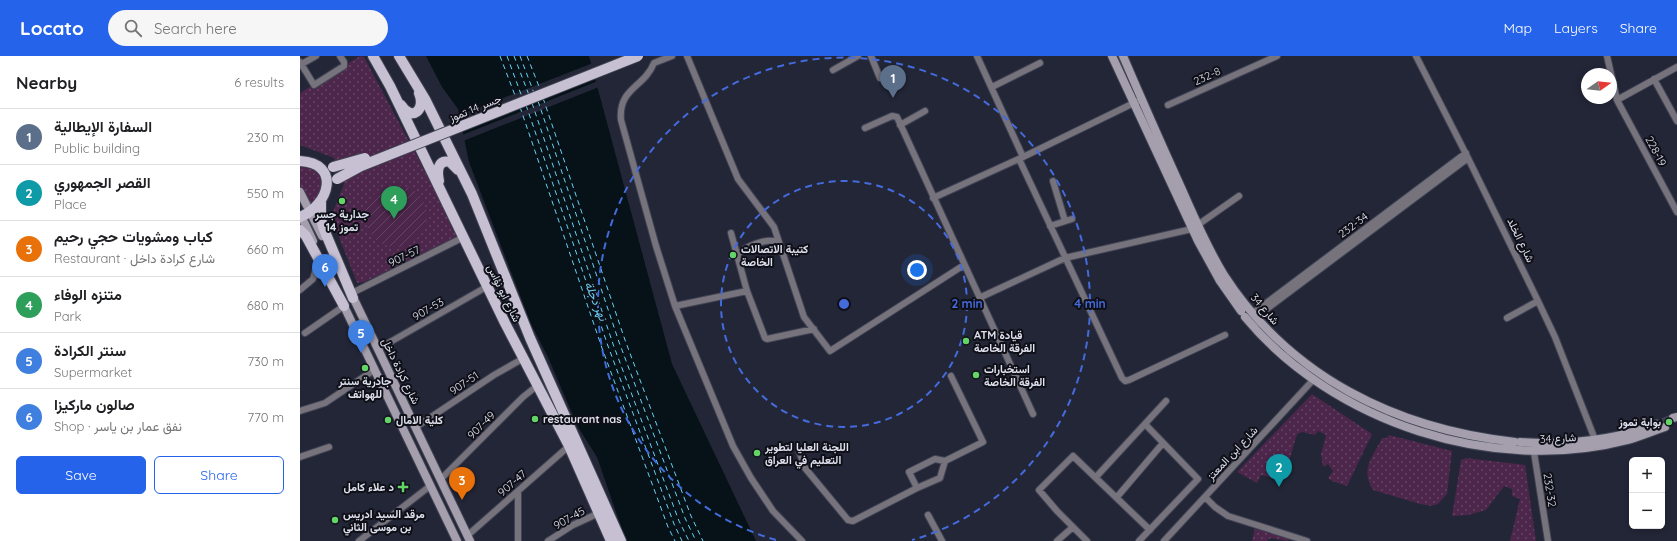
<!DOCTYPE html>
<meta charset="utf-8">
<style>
:root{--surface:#fff;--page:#f6f6f6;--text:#202124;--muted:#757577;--line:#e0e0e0;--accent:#2563eb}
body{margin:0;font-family:Quicksand,Vazirmatn,sans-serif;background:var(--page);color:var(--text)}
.controls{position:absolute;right:12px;bottom:12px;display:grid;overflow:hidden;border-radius:6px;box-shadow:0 2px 6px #0003}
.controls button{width:36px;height:36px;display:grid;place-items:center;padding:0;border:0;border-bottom:1px solid var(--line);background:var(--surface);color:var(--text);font:20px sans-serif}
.compass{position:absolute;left:1281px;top:12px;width:36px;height:36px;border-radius:50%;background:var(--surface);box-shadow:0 2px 6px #0003;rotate:76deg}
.you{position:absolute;left:617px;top:214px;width:14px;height:14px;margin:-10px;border:3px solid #fff;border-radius:50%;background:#1a73e8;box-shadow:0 0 0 6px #1a73e833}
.badge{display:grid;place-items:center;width:26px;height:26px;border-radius:50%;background:var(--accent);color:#fff;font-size:13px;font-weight:700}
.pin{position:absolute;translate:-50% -33px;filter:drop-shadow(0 1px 2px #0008)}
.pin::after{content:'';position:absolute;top:21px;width:14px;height:12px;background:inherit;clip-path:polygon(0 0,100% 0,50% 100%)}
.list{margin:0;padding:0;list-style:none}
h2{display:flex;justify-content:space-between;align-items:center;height:52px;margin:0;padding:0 16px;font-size:17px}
h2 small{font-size:13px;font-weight:400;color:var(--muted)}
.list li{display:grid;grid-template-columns:26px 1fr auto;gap:12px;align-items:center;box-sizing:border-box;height:56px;padding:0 16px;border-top:1px solid var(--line)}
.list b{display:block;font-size:15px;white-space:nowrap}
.list p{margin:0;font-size:13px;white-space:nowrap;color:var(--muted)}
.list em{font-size:13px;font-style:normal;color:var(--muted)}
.actions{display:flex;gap:8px;padding:12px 16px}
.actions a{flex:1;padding:9px 0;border:1px solid var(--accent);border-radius:6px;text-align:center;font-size:14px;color:var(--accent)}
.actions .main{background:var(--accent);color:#fff}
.icon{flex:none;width:22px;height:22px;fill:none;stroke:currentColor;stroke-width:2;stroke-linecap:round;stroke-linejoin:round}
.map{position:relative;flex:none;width:1377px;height:485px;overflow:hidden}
header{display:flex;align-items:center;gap:24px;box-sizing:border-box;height:56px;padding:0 20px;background:var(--accent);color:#fff}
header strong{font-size:19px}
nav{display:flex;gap:22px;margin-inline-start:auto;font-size:14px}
.search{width:280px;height:36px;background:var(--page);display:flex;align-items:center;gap:10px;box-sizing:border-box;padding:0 14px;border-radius:22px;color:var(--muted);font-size:15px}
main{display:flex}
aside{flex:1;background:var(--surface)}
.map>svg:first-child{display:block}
.grass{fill:url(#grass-dots)}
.garden{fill:url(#garden-furrows)}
.water{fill:#061217}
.pier{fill:#232637}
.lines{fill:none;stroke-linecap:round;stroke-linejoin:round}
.ferry{stroke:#6ad2f5;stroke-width:1;stroke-dasharray:5 4;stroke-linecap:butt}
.secondary-tunnel{stroke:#3f4252;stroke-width:8;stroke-dasharray:8 4;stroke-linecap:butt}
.minor-casing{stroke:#414454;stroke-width:8}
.secondary-casing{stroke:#414454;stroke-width:10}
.primary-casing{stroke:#414454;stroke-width:12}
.minor{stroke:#77737d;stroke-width:6}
.secondary{stroke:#a49ead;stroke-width:8}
.primary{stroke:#c7c0d3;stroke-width:10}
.primary-bridge-casing{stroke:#414454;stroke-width:12;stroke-linecap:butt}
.primary-bridge{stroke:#c7c0d3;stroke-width:10}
.ring{fill:none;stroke:#446bdc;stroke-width:2;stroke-dasharray:7 5}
.poi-dot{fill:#64d468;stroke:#0e0f17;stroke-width:1.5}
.labels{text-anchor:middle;stroke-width:4;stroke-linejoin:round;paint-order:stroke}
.street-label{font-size:11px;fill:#dee1ed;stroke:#0e0f17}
.poi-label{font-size:11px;font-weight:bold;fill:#dee1ed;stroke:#0e0f17;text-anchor:start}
.water-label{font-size:12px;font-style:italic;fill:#6ad2f5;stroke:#0e0f17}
.centre{fill:#446bdc;stroke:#0e0f17;stroke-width:2}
.ring-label{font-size:12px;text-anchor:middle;font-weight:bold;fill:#446bdc;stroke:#0e0f17;stroke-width:4;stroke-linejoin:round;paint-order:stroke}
</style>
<header>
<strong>Locato</strong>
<div class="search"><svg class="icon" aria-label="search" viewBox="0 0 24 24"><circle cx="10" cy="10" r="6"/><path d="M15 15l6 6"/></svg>Search here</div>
<nav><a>Map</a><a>Layers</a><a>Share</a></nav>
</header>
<main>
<aside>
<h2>Nearby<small>6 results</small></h2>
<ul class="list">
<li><span class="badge" style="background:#5c6f8a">1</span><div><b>السفارة الإيطالية</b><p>Public building</p></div><em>230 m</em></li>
<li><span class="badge" style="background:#0f9aa8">2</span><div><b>القصر الجمهوري</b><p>Place</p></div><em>550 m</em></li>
<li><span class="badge" style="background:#e8710a">3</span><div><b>كباب ومشويات حجي رحيم</b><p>Restaurant · شارع كرادة داخل</p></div><em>660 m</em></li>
<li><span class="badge" style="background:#2e9e5b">4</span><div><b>متنزه الوفاء</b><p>Park</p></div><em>680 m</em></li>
<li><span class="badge" style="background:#3f7fe0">5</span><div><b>سنتر الكرادة</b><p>Supermarket</p></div><em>730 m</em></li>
<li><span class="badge" style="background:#3f7fe0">6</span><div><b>صالون ماركيزا</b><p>Shop · نفق عمار بن ياسر</p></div><em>770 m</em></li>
</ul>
<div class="actions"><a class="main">Save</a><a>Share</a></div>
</aside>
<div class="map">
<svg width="1377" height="485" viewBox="0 0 1377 485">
<defs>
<pattern id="grass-dots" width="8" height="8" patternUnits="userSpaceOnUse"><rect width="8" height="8" fill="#4c264b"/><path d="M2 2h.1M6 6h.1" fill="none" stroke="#654565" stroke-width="1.8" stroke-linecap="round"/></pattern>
<pattern id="garden-furrows" width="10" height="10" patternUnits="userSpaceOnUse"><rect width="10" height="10" fill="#4c264b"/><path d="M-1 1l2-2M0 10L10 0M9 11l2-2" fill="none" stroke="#654565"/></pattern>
</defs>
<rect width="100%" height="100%" fill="#232637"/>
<path class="grass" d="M60 0 64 1 160 181 139 192 64 226 57 227 31 161 44 128 34 102 0 89V37Z
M0 108C16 113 21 114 23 131L10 151 0 132Z
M1012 338 1072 378 1047 430 1032 425 1028 422 1033 415 1028 408 1023 411 1021 398 1026 379 1018 375 1015 379 1002 376 997 378 985 419 979 417 977 421 973 422 961 419 957 427 937 416Z
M1089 379 1152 395 1147 438 1138 448 1131 450 1120 448 1073 434C1060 412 1072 403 1082 382H1087Z
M1166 402 1225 409 1236 485H1210L1220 443 1212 440V433L1204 430 1186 454 1168 459 1152 460 1161 404Z
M955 472 992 483 987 485 971 482 966 485H952Z"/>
<path class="garden" d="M65 160a31 31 0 1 1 62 0a31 31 0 1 1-62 0Z"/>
<path class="water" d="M126 0H289L372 308 456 485H326L297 401 278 371 248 301 231 268 169 106 158 53 142 31Z"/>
<path class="pier" d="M293 7 297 21 161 75 157 60Z
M298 25 299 31 163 85 162 79Z"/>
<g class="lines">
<path class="ferry" d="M200 0 216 42
M207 0 222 41
M214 0 229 39
M220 0 234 37
M227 0 240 33
M243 42 325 284 391 460 403 485
M238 45 319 286 385 462 396 485
M232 47 313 288 379 465 389 485
M226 49 308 290 374 468 382 485
M220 51 302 292 368 471 375 485"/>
<path class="secondary-tunnel" d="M1363 366 1373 362"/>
<defs>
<path id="minor" d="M372 0 354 7C344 32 318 32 321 64L356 190 375 250 433 390 451 422 473 455 502 485
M387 0 438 123 474 171 504 261 530 295 664 209
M571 0 580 22
M677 0 723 101
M1116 0 1168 102 1238 245 1255 281 1296 386
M1307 0 1317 44 1377 156
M0 6 14 29 44 10V6L40 0
M0 9 16 0
M533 14 558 0
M1354 23 1377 65
M692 31 740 7
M1317 44 1377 11
M868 49 977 0
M600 69 625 55
M565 72 592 60 597 61 733 358
M719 103 822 322 825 325 829 324 925 279
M753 125 765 165
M633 142 723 101 842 43
M750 170 772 163
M431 177 447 235 465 282 467 283 514 273
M437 199C444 191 469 180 479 187
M0 234 13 223 17 209 20 206
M52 237 164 181
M679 242 765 202 892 173 939 140
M375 250 447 235
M953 257 1166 97
M956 261 1168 102
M1207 262 1238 245
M5 277 44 250
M78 293 188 230
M0 355 25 347 74 314
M116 371 194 319 224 302
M1233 390 1248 485
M499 395 505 412 548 464 553 465 617 432 640 422 645 405
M0 401 29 391
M796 421 866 345
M140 424 223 341 238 329
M617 432 609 416 635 403 645 405 683 386 651 320
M218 437V485
M817 441 863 387
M905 441 915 451 928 460 1007 485
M628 459 642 485
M168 479 269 390
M59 485 130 430
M248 485 273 469 299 457
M757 485 773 471
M787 485 757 455 739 434 773 400 850 474
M839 485 898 423 845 368
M864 485 1014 323"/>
<path id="secondary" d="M812 0 898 185 920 225 941 255
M823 0C841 42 860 85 879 127 893 158 906 190 924 219 990 321 1096 373 1215 386
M0 136 7 150
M13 162 22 180
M4 166 13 185
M51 237 170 485
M42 246 157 485
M945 261C1033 367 1194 419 1328 384 1341 380 1353 375 1365 371
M1373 362 1377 361
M1220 386C1266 389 1313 385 1357 368"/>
<path id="primary" d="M73 0 90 30 205 267 269 390 311 485
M99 0 125 43 172 138 230 282 321 485
M101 49C112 66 126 54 119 37
M0 105C41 107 30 149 0 161
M139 125C137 116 137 103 150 106L158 114
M21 146V162L23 171 53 242
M0 174 6 180 44 250"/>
</defs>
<use href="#minor" class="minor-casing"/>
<use href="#secondary" class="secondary-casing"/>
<use href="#primary" class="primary-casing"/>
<use href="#minor" class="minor"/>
<use href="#secondary" class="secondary"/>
<use href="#primary" class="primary"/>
<defs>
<path id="primary-bridge" d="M33 111 65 102
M37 123 61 110 338 0"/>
</defs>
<use href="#primary-bridge" class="primary-bridge-casing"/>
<use href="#primary-bridge" class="primary-bridge"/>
</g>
<g class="ring">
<circle cx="544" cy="248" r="123"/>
<path d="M476 484A246 246 0 1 1 612 484"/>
</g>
<g class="poi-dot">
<circle cx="42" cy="145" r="4"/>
<circle cx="433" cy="199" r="4"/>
<circle cx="666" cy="285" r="4"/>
<circle cx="65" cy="312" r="4"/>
<circle cx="676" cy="319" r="4"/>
<circle cx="235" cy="363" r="4"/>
<circle cx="88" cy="364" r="4"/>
<circle cx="1369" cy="366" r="4"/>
<circle cx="457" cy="397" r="4"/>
<path d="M101 425h4v4h4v4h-4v4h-4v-4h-4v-4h4z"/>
<circle cx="35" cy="464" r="4"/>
</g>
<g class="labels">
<g class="street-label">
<text transform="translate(907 20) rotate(-24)" y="4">232-8</text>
<text transform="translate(175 52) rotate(-22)" y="4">جسر 14 تموز</text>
<text transform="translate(1356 95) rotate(62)" y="4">228-19</text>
<text transform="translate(1053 169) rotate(-37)" y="4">232-34</text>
<text transform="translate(1221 184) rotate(64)" y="4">شارع الخلد</text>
<text transform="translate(104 200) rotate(-26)" y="4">907-57</text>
<text transform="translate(204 237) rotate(64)" y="4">شارع ابو نؤاس</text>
<text transform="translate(128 253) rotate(-30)" y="4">907-53</text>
<text transform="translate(965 253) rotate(49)" y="4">شارع 34</text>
<text transform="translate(101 315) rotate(64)" y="4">شارع كرادة داخل</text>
<text transform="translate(164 327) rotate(-34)" y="4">907-51</text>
<text transform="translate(181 369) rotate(-45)" y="4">907-49</text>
<text transform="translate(1258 382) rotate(-3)" y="4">شارع 34</text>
<text transform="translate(932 397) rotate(-47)" y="4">شارع ابن المعتز</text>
<text transform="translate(212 427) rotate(-41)" y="4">907-47</text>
<text transform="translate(1250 434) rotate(81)" y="4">232-32</text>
<text transform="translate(269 462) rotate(-29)" y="4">907-45</text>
</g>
<g class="poi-label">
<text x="42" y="162" text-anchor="middle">جدارية جسر<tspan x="42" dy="13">14 تموز</tspan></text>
<text x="441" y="197">كتيبة الاتصالات<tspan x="441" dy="13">الخاصة</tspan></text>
<text x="674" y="283">ATM قيادة<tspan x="674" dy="13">الفرقة الخاصة</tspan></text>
<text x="684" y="317">استخبارات<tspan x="684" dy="13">الفرقة الخاصة</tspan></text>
<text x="65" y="329" text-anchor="middle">جادرية سنتر<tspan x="65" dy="13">للهواتف</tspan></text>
<text x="243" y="367">restaurant nas</text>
<text x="96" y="368">كلية الامال</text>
<text x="1361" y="370" text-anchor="end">بوابة تموز</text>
<text x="465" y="395">اللجنة العليا لتطوير<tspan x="465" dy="13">التعليم في العراق</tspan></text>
<text x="94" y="435" text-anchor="end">د علاء كامل</text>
<text x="43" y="462">مرقد السيد ادريس<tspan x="43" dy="13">بن موسى الثاني</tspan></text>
</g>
<g class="water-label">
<text transform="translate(296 245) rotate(68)" y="4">نهر دجلة</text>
</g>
</g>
<circle cx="544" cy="248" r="6" class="centre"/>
<g class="ring-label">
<text x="667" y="252">2 min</text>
<text x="790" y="252">4 min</text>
</g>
</svg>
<div class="controls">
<button>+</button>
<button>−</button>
</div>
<svg class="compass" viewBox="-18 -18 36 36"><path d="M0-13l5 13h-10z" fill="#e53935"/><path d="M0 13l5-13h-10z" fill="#757577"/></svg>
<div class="you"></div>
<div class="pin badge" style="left:593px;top:42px;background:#5c6f8a">1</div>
<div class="pin badge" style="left:979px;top:431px;background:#0f9aa8">2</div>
<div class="pin badge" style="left:162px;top:444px;background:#e8710a">3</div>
<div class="pin badge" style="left:94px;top:163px;background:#2e9e5b">4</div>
<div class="pin badge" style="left:61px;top:297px;background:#3f7fe0">5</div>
<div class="pin badge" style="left:25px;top:231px;background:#3f7fe0">6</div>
</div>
</main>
